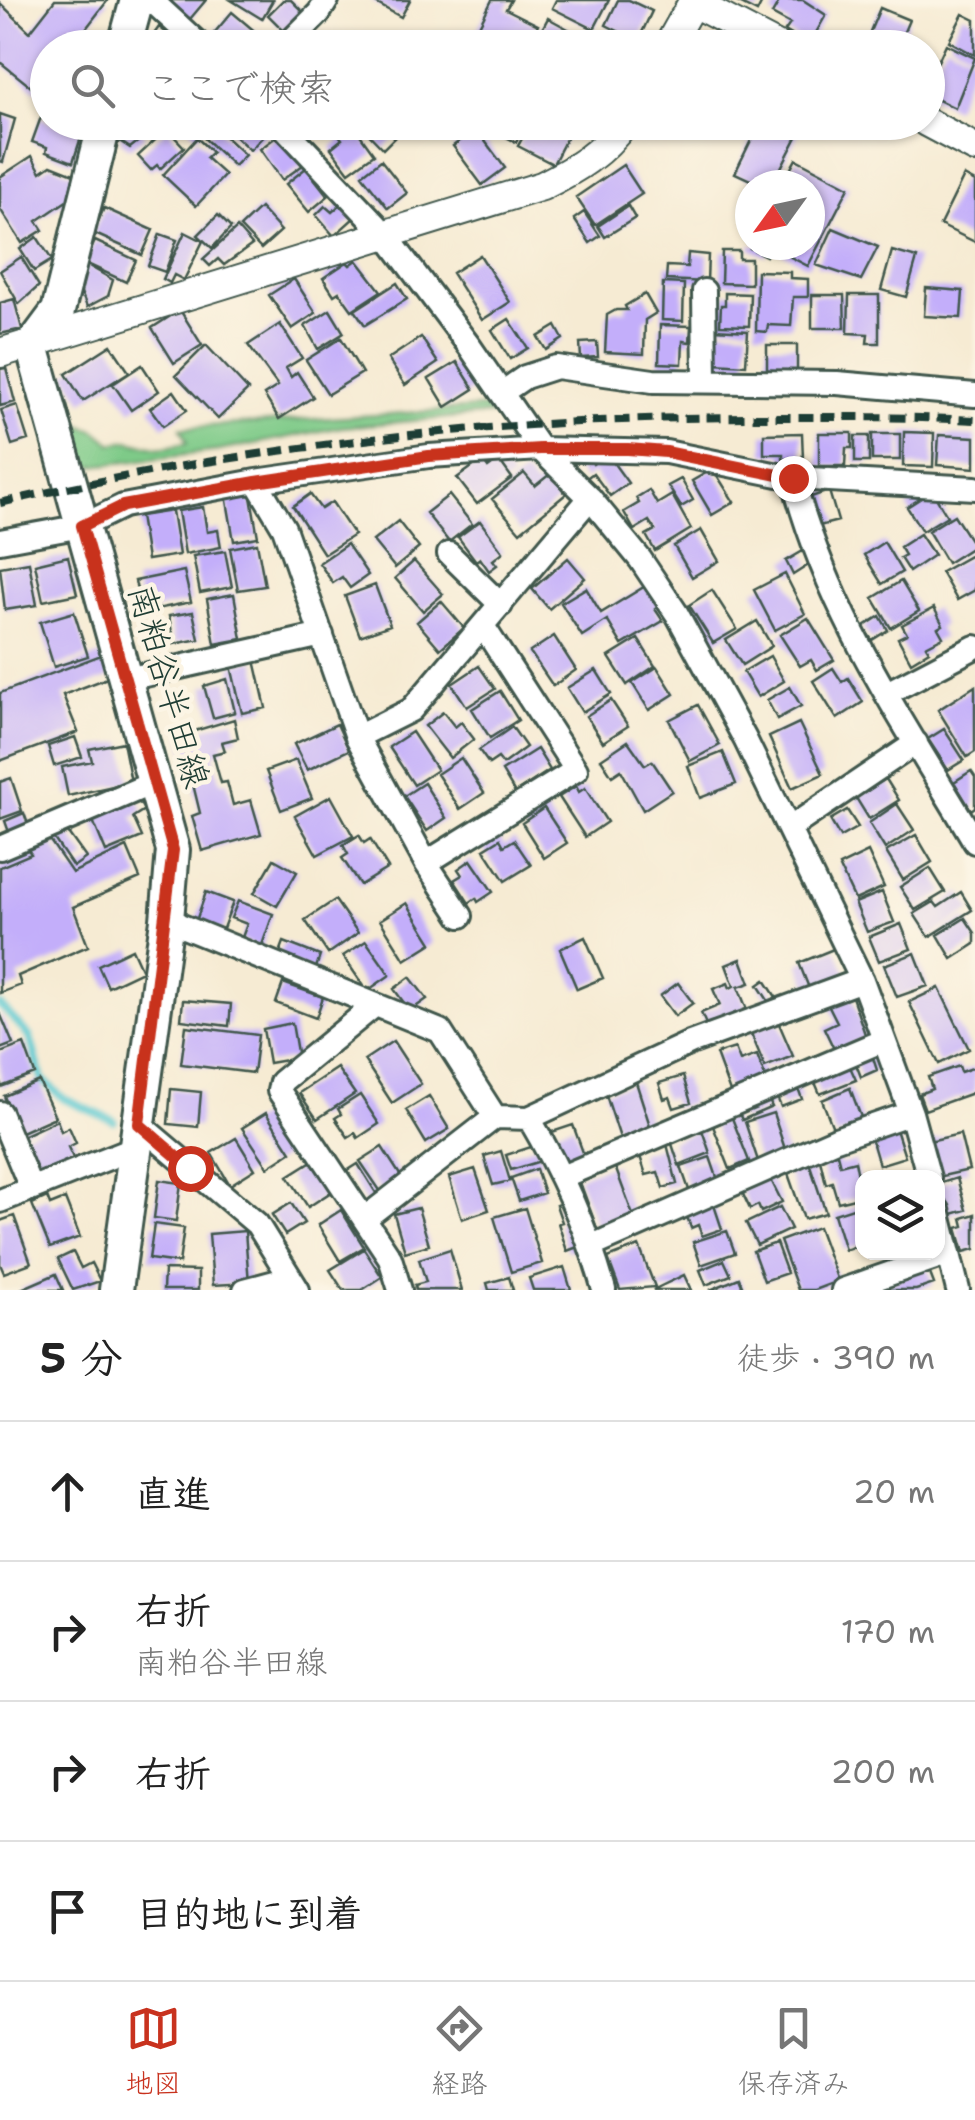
<!DOCTYPE html>
<html lang="ja">
<meta charset="utf-8">
<style>
:root{--surface:#fff;--page:#f6f6f6;--text:#222;--muted:#767676;--line:#e0e0e0;--accent:#c8321e}
body{margin:0;font-family:"Shantell Sans","Klee One",sans-serif;background:var(--page);color:var(--text)}
.controls{position:absolute;right:30px;bottom:30px;display:grid;overflow:hidden;border-radius:20px;box-shadow:0 2px 8px #0004}
.controls button{width:90px;height:90px;display:grid;place-items:center;padding:0;border:0;border-bottom:2px solid var(--line);background:var(--surface);color:var(--text);font:50px sans-serif}
.compass{position:absolute;left:735px;top:170px;width:90px;height:90px;border-radius:50%;background:var(--surface);box-shadow:0 2px 8px #0004;rotate:237deg}
.stop{position:absolute;width:30px;height:30px;margin:-22px;border:8px solid #c8321e;border-radius:50%;background:#fff}
.stop.end{background:#c8321e;border-color:#fff;box-shadow:0 2px 10px #0008}
.list{margin:0;padding:0;list-style:none}
h2{display:flex;justify-content:space-between;align-items:center;height:130px;margin:0;padding:0 40px;font-size:42px}
h2 small{font-size:32px;font-weight:400;color:var(--muted)}
.list li{display:grid;grid-template-columns:65px 1fr auto;gap:30px;align-items:center;box-sizing:border-box;height:140px;padding:0 40px;border-top:2px solid var(--line)}
.list b{display:block;font-size:38px;white-space:nowrap}
.list p{margin:0;font-size:32px;white-space:nowrap;color:var(--muted)}
.list em{font-size:32px;font-style:normal;color:var(--muted)}
.icon{flex:none;width:55px;height:55px;fill:none;stroke:currentColor;stroke-width:2;stroke-linecap:round;stroke-linejoin:round}
.map{position:relative;flex:none;width:975px;height:1290px;overflow:hidden}
.search{position:absolute;background:var(--surface);box-shadow:0 2px 8px #0004;left:30px;right:30px;top:30px;height:110px;display:flex;align-items:center;gap:25px;box-sizing:border-box;padding:0 35px;border-radius:55px;color:var(--muted);font-size:38px}
.sheet{height:690px;background:var(--surface)}
nav{display:flex;justify-content:space-around;align-items:center;box-sizing:border-box;height:140px;border-top:2px solid var(--line);background:var(--surface);font-size:28px;color:var(--muted)}
nav a{display:grid;justify-items:center;gap:5px}
nav .on{color:var(--accent)}
.map>svg:first-child{display:block}
.green{fill:#7eca88;stroke:#4e845e;stroke-width:2.5}
.lines{fill:none;stroke-linecap:round;stroke-linejoin:round}
.stream{stroke:#5cc9d1;stroke-width:8}
.building{fill:#c3aefa}
.minor-casing{stroke:#3f574c;stroke-width:28}
.tertiary-casing{stroke:#3f574c;stroke-width:32}
.secondary-casing{stroke:#3f574c;stroke-width:38}
.minor{stroke:#fff;stroke-width:22}
.tertiary{stroke:#fff;stroke-width:28}
.secondary{stroke:#fff;stroke-width:32}
.rail{stroke:#1f3d34;stroke-width:8;stroke-dasharray:15 8;stroke-linecap:butt}
.route{stroke:#c8321e;stroke-width:12}
.labels{text-anchor:middle;stroke-width:9;stroke-linejoin:round;paint-order:stroke}
.street-label{font-size:35px;fill:#1f3d34;stroke:#fcf5e5}
</style>
<div class="map">
<svg width="975" height="1290" viewBox="0 0 975 1290">
<rect width="100%" height="100%" fill="#fcf5e5"/>
<filter id="ink" filterUnits="userSpaceOnUse"><feTurbulence type="fractalNoise" baseFrequency=".01" numOctaves="2"/><feDisplacementMap in="SourceGraphic" scale="20" xChannelSelector="R" yChannelSelector="G"/><feConvolveMatrix kernelMatrix="1 2 1 2 8 2 1 2 1" color-interpolation-filters="sRGB"/></filter>
<filter id="wash" filterUnits="userSpaceOnUse"><feTurbulence type="fractalNoise" baseFrequency=".0048" numOctaves="4" result="noise"/><feDisplacementMap in="SourceGraphic" scale="40" xChannelSelector="R" yChannelSelector="G"/><feGaussianBlur stdDeviation="2.25" result="paint"/><feColorMatrix in="noise" values="0 0 0 0 0 0 0 0 0 0 0 0 0 0 0 0 0 1.4 0 .05"/><feComposite in="paint" operator="in"/></filter>
<g filter="url(#wash)">
<rect width="100%" height="100%" fill="#f6ebd3"/>
<path class="green" d="M496 407 504 413 341 427 218 451 84 467 73 423 95 430 112 444 127 441 160 448 188 443 181 428Z"/>
<g class="lines">
<path class="stream" d="M0 1005 30 1037 42 1079 64 1099 114 1121"/>
</g>
<g id="blocks">
<path class="building" d="M55 0H108L71 48H48V77L36 91 0 62V3L30 32Z
M168 0H206L190 19Z
M231 0H273L262 19Z
M283 0H291L308 17 289 36 268 15Z
M370 0H410L401 17Z
M492 0H511L506 9 538 25 529 42 509 31 503 43 477 30Z
M556 0H609L594 29 552 8Z
M618 0H629L652 11 638 41 606 25Z
M733 0H763L757 12Z
M780 0H803L826 15 809 45 785 31 790 24 772 14Z
M880 8 909 20 897 48H863Z
M232 12 264 39 257 48H221L210 38Z
M963 14 975 20V55L949 41Z
M548 18 603 48H532Z
M159 27 186 48H144Z
M481 35 507 48H475Z
M946 44 975 58 955 108 928 95V83Z
M0 114 15 119 3 162 0 161Z
M41 117 48 122 83 131 73 162 46 152 47 147 32 142Z
M120 122H135L145 136 130 148 121 142Z
M182 122H208L197 136Z
M220 122H264L270 129 250 150Z
M342 122H351L374 154 349 172 331 148 342 139 334 129Z
M357 122H410L383 149Z
M503 122 525 125 516 142 498 133Z
M531 122H549L569 133 553 164 518 146Z
M760 122H783L800 131 772 185H761L735 173Z
M216 128 245 155 234 166 205 139Z
M167 129 184 147 160 169 157 165 151 170 138 156Z
M476 129 505 168 482 185 453 146Z
M280 134 303 165 282 180 260 149Z
M197 138 212 152 206 158 225 175 196 206 163 175Z
M32 156 41 172 51 165 74 174 68 200 37 221 43 230 22 243 0 209V177Z
M796 159 849 187 808 266 771 247 766 256 750 248 751 245H810V185H782Z
M381 160 407 193 388 208 362 175Z
M623 165 642 194 595 225 576 197Z
M306 168 328 196 309 212 286 184Z
M964 176 975 182V242L940 225Z
M341 204 354 218 334 236 316 215 325 206 332 212Z
M628 206 635 218 605 237 598 226Z
M104 208 153 230 142 255 93 233Z
M260 208 281 231 261 249 240 227Z
M584 212 600 236 590 243 574 219Z
M218 215 231 228 212 248 198 235Z
M237 228 252 245 224 265 218 259 210 266 203 259Z
M833 228 878 247 861 280 816 265Z
M185 232 203 241 184 280 174 275 170 283 163 279Z
M160 234 177 240 165 272 148 266Z
M37 237 52 260 34 271 20 249Z
M95 241 136 260 126 282 85 263Z
M722 251H739V259H751V284L721 283Z
M892 251 917 258 906 297 881 290Z
M688 253 708 255 707 282 666 280 667 266 687 267Z
M480 255 510 302 482 320 452 273Z
M21 257 39 286 19 304 0 271Z
M357 260 381 291 352 310 339 292 334 295 323 278 347 262 350 265Z
M87 265 113 280 108 296 87 307 80 290Z
M757 271 790 272V278L808 279V297H793L791 326 768 325 767 332 756 331Z
M294 279 316 313 292 329 269 295Z
M397 283 407 299 365 325 355 310Z
M663 283 684 284 683 321 662 320Z
M926 288 963 291 961 318 924 316Z
M725 293 750 294 749 326 720 325 721 305H725Z
M645 294 656 313 645 320 644 354 605 352 607 315 616 310H627L625 306Z
M812 295H844L845 328H812Z
M849 295H879V343H867L868 334 848 333Z
M14 299 22 329 0 334V303Z
M180 310 202 345 174 363 152 328Z
M330 310 344 333 318 349 305 326Z
M509 319 528 348 510 359 492 330Z
M280 324 302 358 286 368 291 377 297 372 313 397 279 419 264 395 278 386 248 345Z
M660 325 691 326 690 342 683 341 682 364 659 363Z
M556 326 563 339 546 350 538 337Z
M715 329 748 331 746 365 714 363Z
M421 337 438 363 405 385 388 359Z
M341 338 362 373 328 394 306 360Z
M597 342 598 357 581 358 580 343Z
M111 345 129 372 83 401 66 374Z
M206 345 248 390 218 419 176 375Z
M767 345H797V371H767Z
M457 362 474 389 446 407 429 379Z
M142 365 159 391 131 410 113 384Z
M6 368 15 402 0 406V369Z
M174 391 187 410 163 426 150 408Z
M17 405 28 440 12 445 1 410Z
M904 432 934 433 933 467 903 466Z
M802 433 803 459H783V454H764V434Z
M819 433H852V448H846L845 466H819Z
M872 434H900V460H872Z
M939 435 975 437V468L937 465Z
M855 436H869V462H855Z
M607 454 628 483 610 496 593 473 584 480 573 465 587 455 593 464Z
M482 460 488 468 499 460 512 478 477 504 457 478Z
M713 469 734 502 712 515 692 481Z
M524 473 535 486 550 474 566 494 520 532 492 499Z
M681 479 693 500 681 507 668 486Z
M649 490 657 504 672 495 691 529 655 551 646 535 655 530 649 521 634 530 624 512 639 503 636 498Z
M250 491 258 537 234 541 226 495Z
M829 491 838 521 819 526 811 497Z
M932 491 947 516 922 531 907 507Z
M310 494 321 509 332 502 354 535 324 554 293 506Z
M449 495 472 524 449 542 426 513Z
M203 507 207 532 218 530 221 547 185 554 178 511Z
M172 511 179 555 147 560 140 516Z
M954 515 974 546 947 563 928 531Z
M398 521 419 548 395 568 373 541Z
M480 521 503 552 493 560 497 565 489 571 480 558 476 561 458 537Z
M701 530 719 561 692 577 674 546Z
M920 534 934 555 909 572 900 558 905 555 900 547Z
M884 542 902 572 882 584 864 555Z
M257 543 265 586 238 590 230 548Z
M347 544 368 575 350 588 342 577 333 583 319 563Z
M225 551 232 587 200 593 193 556Z
M803 551 810 564 793 575 786 561Z
M975 553V590L957 600 941 572Z
M68 556 77 594 43 601 35 564Z
M568 558 585 578 549 609 532 589Z
M414 561 443 594 423 611 395 578Z
M29 562 37 605 5 610 0 567Z
M184 571 191 602 142 612 135 581Z
M785 574 805 614 775 630 754 590Z
M901 581 919 611 891 628 873 598Z
M652 582 665 602 655 609 663 621 622 645 607 620 582 636 561 603 586 588 601 613Z
M375 585 390 625 360 636 345 596Z
M712 590 737 629 713 643 689 605Z
M234 594 242 639 215 644 207 599Z
M441 601 464 628 440 649 417 622Z
M934 608 943 625 938 628 943 637 926 646 929 651 911 662 898 638 907 634 902 625Z
M74 612 88 656 54 667 40 622Z
M193 612 199 639 174 644 169 616Z
M880 616 888 630 872 640 863 627Z
M808 618 834 660 817 670 811 660 800 666 780 635Z
M757 621 772 646 742 665 726 640Z
M554 636 576 670 553 686 530 652Z
M638 639 655 666 627 685 609 657Z
M101 655 110 677 63 695 78 732 0 761V693Z
M770 656 784 681 758 697 743 672Z
M255 660 266 708 242 713 231 666Z
M479 666 495 689 467 707 452 684Z
M657 667 674 694 649 710 632 683Z
M833 668 842 682 848 678 863 702 837 719 813 681Z
M596 670 611 694 582 712 567 688Z
M227 679 235 712 213 718 204 686Z
M975 686V752L967 757 938 710Z
M790 687 801 706 777 719 767 700Z
M500 691 518 720 490 738 472 709Z
M611 700 628 726 603 742 586 716Z
M698 705 720 745 690 761 669 720Z
M443 712 455 727 461 722 474 739 450 758 425 726Z
M234 719 238 738 222 742 225 751 213 754 221 783 227 782 233 805 251 800 261 834 202 851 192 816 200 813 181 735Z
M799 723 823 774 792 788 769 737Z
M337 724 349 750 307 770 294 744Z
M512 727 526 747 503 764 498 758 489 764 479 750Z
M944 729 964 760 948 770 928 739Z
M412 732 437 770 414 785 389 747Z
M75 737 82 757 54 766 48 746Z
M628 741 645 765 652 761 672 791 643 810 621 770 612 776 601 759Z
M123 742 131 782 68 796 62 767 92 761 89 749Z
M537 749 550 770 515 793 502 771Z
M723 752 736 784 700 798 688 766Z
M461 758 484 793 460 809 437 774Z
M296 760 312 798 281 810 266 771Z
M971 771 975 777V807L971 810 954 782Z
M11 778 22 811 0 819V782Z
M886 779 899 800 869 819 856 798Z
M424 783 446 818 427 831 404 796Z
M576 786 579 792 585 788 607 822 585 837 559 797Z
M331 796 353 836 317 855 295 816Z
M136 797 144 810 133 817 142 837 106 852 91 816Z
M897 804 914 830 885 849 869 823Z
M544 808 567 843 544 858 522 823Z
M847 810 858 827 840 837 830 820Z
M24 813 29 827 10 835 5 821Z
M66 830 86 858 73 867 54 839Z
M44 832 72 873 127 847 140 878 73 907 88 946 18 976 21 985 0 993V867L31 854 25 845Z
M359 835 364 843 370 839 388 868 360 885 342 858 348 854 343 845Z
M916 835 932 862 903 880 886 852Z
M500 839 504 846 514 840 531 865 505 881 484 849Z
M868 852 884 887 855 900 839 866Z
M274 859 297 872 277 906 254 893Z
M471 860 493 892 478 902 476 898 469 903 454 880 462 875 458 869Z
M930 868 945 892 915 910 900 887Z
M206 892 233 902 222 931 196 921Z
M882 892 894 922 867 932 855 903Z
M961 892 972 910 929 937 914 914 934 902 938 907Z
M335 900 358 933 328 954 305 920Z
M238 901 273 914 261 948 241 940 247 924 231 918Z
M407 903 432 943 405 960 380 920Z
M965 918 975 933V944L952 959 938 935Z
M901 924 911 949 879 961 869 937Z
M585 937 603 978 577 989 560 949Z
M366 941 390 975 367 991 343 956Z
M284 942 320 956 315 971 278 958Z
M836 948 848 978 811 993 799 963Z
M132 949 142 971 108 987 98 965Z
M915 953 928 986 897 997 884 965Z
M741 959 750 983 738 987 750 1017 708 1029 701 1013 720 1005 713 989 728 983 730 988 734 986 726 965Z
M410 977 427 999 410 1011 394 989Z
M765 980 776 997 769 1002 758 985Z
M283 983 323 997 316 1018 276 1003Z
M678 983 693 1003 675 1016 660 996Z
M939 988 969 1049 939 1064 909 1002Z
M850 991 866 1037 835 1051 824 1028 837 1022 827 1002Z
M183 1000 231 1004 229 1026 181 1020Z
M0 1013 13 1044 0 1049Z
M777 1019 793 1056 765 1067 750 1031Z
M292 1023 298 1058 269 1063 263 1029Z
M186 1026 258 1035 253 1073 181 1064Z
M393 1041 421 1084 392 1103 364 1060Z
M24 1044 35 1074 1 1087 0 1053Z
M735 1048 740 1061 757 1055 766 1079 730 1092 716 1054Z
M871 1052 877 1070 861 1077 854 1059Z
M847 1060 856 1080 820 1094 811 1073Z
M959 1066 961 1072 975 1067V1092L925 1110 919 1094 932 1089 928 1077Z
M337 1068 355 1094 317 1119 299 1093Z
M683 1076 691 1103 674 1108 670 1097 664 1099 659 1083Z
M39 1081 55 1117 19 1133 4 1096Z
M636 1082 651 1129 620 1138 605 1092Z
M796 1082 802 1099 781 1107 774 1090Z
M850 1088 864 1125 836 1136 822 1100Z
M171 1089 201 1092 198 1127 168 1124Z
M766 1094 772 1107 742 1120 736 1107Z
M360 1095 379 1124 358 1138 355 1133 348 1137 335 1118 341 1114 338 1109Z
M429 1096 449 1129 426 1143 406 1110Z
M266 1113 291 1152 268 1167 242 1128Z
M773 1113 787 1155 759 1164 745 1122Z
M732 1118 749 1161 730 1169 713 1126Z
M57 1120 61 1131 69 1127 76 1143 68 1147 73 1158 38 1173 22 1136Z
M894 1123 905 1157 879 1165 869 1131Z
M573 1125 585 1158 564 1166 552 1132Z
M702 1130 710 1153 679 1165 671 1141Z
M960 1134 969 1170 938 1177 929 1141Z
M236 1138 255 1169 230 1185 211 1153Z
M667 1144 677 1184 663 1188 658 1172 646 1175 639 1153Z
M537 1145 541 1161 511 1170 506 1155Z
M835 1146 840 1165 855 1161 862 1196 838 1202 832 1182 826 1184 818 1151Z
M382 1147 402 1178 381 1192 360 1161Z
M501 1151 510 1181 493 1185 484 1156Z
M710 1157 718 1180 689 1190 681 1167Z
M315 1159 334 1190 308 1207 288 1176Z
M809 1162 826 1213 804 1219 786 1168Z
M358 1164 378 1196 366 1203 347 1171Z
M614 1164 634 1218 598 1231 578 1177Z
M475 1169 489 1210 462 1219 449 1177Z
M536 1169 544 1193 519 1201 511 1178Z
M769 1176 782 1202 761 1212 758 1205 750 1209 741 1190Z
M957 1178 966 1210 945 1216 938 1184Z
M159 1180 181 1183 176 1221 154 1218Z
M47 1197 50 1205 65 1199 80 1237 50 1248 32 1204Z
M568 1201 583 1245 567 1251 558 1223 562 1222 556 1205Z
M713 1202 722 1229 702 1236 698 1225 691 1228 685 1211Z
M291 1203 304 1223 285 1235 272 1215Z
M859 1206 862 1218V1244L845 1250 834 1214Z
M780 1207 791 1229 757 1245 746 1223Z
M418 1208 429 1245 405 1252 394 1214Z
M525 1208 542 1263 511 1272 494 1217Z
M341 1210 364 1247 340 1261 318 1225Z
M975 1214V1249L964 1252 957 1228 964 1226 962 1218Z
M14 1216 31 1263 4 1273 0 1264V1221Z
M154 1224 184 1228 179 1263 149 1259Z
M818 1227 838 1281 814 1290H798L780 1241Z
M245 1231 249 1283 213 1285 209 1234Z
M727 1231 735 1253 701 1265 693 1242Z
M776 1243 787 1273 764 1281 753 1251Z
M639 1246 655 1287 620 1290 608 1258Z
M364 1249 382 1277 362 1290H343L330 1270Z
M450 1249 462 1290H416L415 1285 426 1282 419 1259Z
M73 1252 81 1268 91 1263 100 1281 73 1290 58 1259Z
M724 1260 731 1275 706 1285 700 1270Z
M927 1266 934 1284 916 1290H877Z
M564 1267 571 1290H533L529 1278Z
M164 1270 198 1271V1290H163Z
M56 1274 63 1290H19Z
M684 1275 691 1290H653L661 1286Z
M509 1277 513 1290H489L487 1283Z
M739 1278 744 1290H710Z"/>
</g>
</g>
<g filter="url(#ink)">
<use href="#blocks" fill-opacity="0" stroke="#3f574c" stroke-width="2.5"/>
<g class="lines">
<defs>
<path id="minor" d="M151 0 203 48
M284 48 319 13 327 0
M279 122 386 235 470 347 540 449 590 498 640 559 677 614 745 739 862 980 911 1113 929 1178
M704 291 705 381
M503 392 525 377 556 367 653 381 837 383 975 395
M793 478C827 612 905 724 975 842
M256 481 284 528 357 737 426 863 461 916
M0 541 82 526 123 506 256 481 429 456 540 449 666 452 793 478 975 488
M449 554 501 605
M127 679 322 635
M887 693 975 647
M357 737 411 710 590 498
M790 828 916 743
M0 848 155 782
M426 863 576 770 483 626
M167 920 440 1031 495 1117 529 1118 690 1043 862 980
M375 1005 281 1082 279 1091 390 1258 400 1290
M0 1113 31 1188
M529 1118C562 1174 587 1228 604 1290
M139 1124 257 1224 298 1290
M564 1176 884 1040
M0 1201 136 1147
M938 1210 958 1290
M364 1219 495 1117
M592 1246 836 1139 911 1113
M245 1290 290 1278
M843 1290 949 1253"/>
<path id="tertiary" d="M692 2 780 48
M667 48 694 0
M926 122 975 148
M0 353 542 186C576 169 602 154 625 122"/>
<path id="secondary" d="M124 48 137 0
M105 122 58 311 32 346 173 850 167 920 116 1290"/>
</defs>
<use href="#minor" class="minor-casing"/>
<use href="#tertiary" class="tertiary-casing"/>
<use href="#secondary" class="secondary-casing"/>
<use href="#minor" class="minor"/>
<use href="#tertiary" class="tertiary"/>
<use href="#secondary" class="secondary"/>
<path class="rail" d="M0 503C262 442 531 415 800 417 858 417 917 417 975 420"/>
</g>
</g>
<g class="lines" filter="url(#ink)">
<path class="route" d="M190 1168 139 1124 173 850 82 526 123 506 256 482 429 456 540 449H628L666 452 793 478"/>
</g>
<g class="labels">
<g class="street-label">
<text transform="translate(169 686) rotate(74)" y="12">南粕谷半田線</text>
</g>
</g>
</svg>
<div class="controls">
<button><svg class="icon" aria-label="layers" viewBox="0 0 24 24"><path d="M12 4l9 5-9 5-9-5zM3 14l9 5 9-5"/></svg></button>
</div>
<svg class="compass" viewBox="-18 -18 36 36"><path d="M0-13l5 13h-10z" fill="#e53935"/><path d="M0 13l5-13h-10z" fill="#767676"/></svg>
<div class="stop" style="left:190px;top:1168px"></div>
<div class="stop end" style="left:793px;top:478px"></div>
<div class="search"><svg class="icon" aria-label="search" viewBox="0 0 24 24"><circle cx="10" cy="10" r="6"/><path d="M15 15l6 6"/></svg>ここで検索</div>
</div>
<section class="sheet">
<h2>5 分<small>徒歩 · 390 m</small></h2>
<ul class="list">
<li><svg class="icon" aria-label="ahead" viewBox="0 0 24 24"><path d="M12 20V5M6 11l6-6 6 6"/></svg><div><b>直進</b></div><em>20 m</em></li>
<li><svg class="icon" aria-label="right" viewBox="0 0 24 24"><path d="M7 20v-9h11M14 6l5 5-5 5"/></svg><div><b>右折</b><p>南粕谷半田線</p></div><em>170 m</em></li>
<li><svg class="icon" aria-label="right" viewBox="0 0 24 24"><path d="M7 20v-9h11M14 6l5 5-5 5"/></svg><div><b>右折</b></div><em>200 m</em></li>
<li><svg class="icon" aria-label="arrive" viewBox="0 0 24 24"><path d="M6 21V4h12l-3 4 3 4H6"/></svg><div><b>目的地に到着</b></div></li>
</ul>
</section>
<nav>
<a class="on"><svg class="icon" aria-label="map" viewBox="0 0 24 24"><path d="M3 6l6-2 6 2 6-2v14l-6 2-6-2-6 2zM9 4v14M15 6v14"/></svg>地図</a>
<a><svg class="icon" aria-label="directions" viewBox="0 0 24 24"><path d="M12 3l9 9-9 9-9-9zM9 14v-3h6M13 9l2 2-2 2"/></svg>経路</a>
<a><svg class="icon" aria-label="saved" viewBox="0 0 24 24"><path d="M7 4h10v16l-5-4-5 4z"/></svg>保存済み</a>
</nav>
